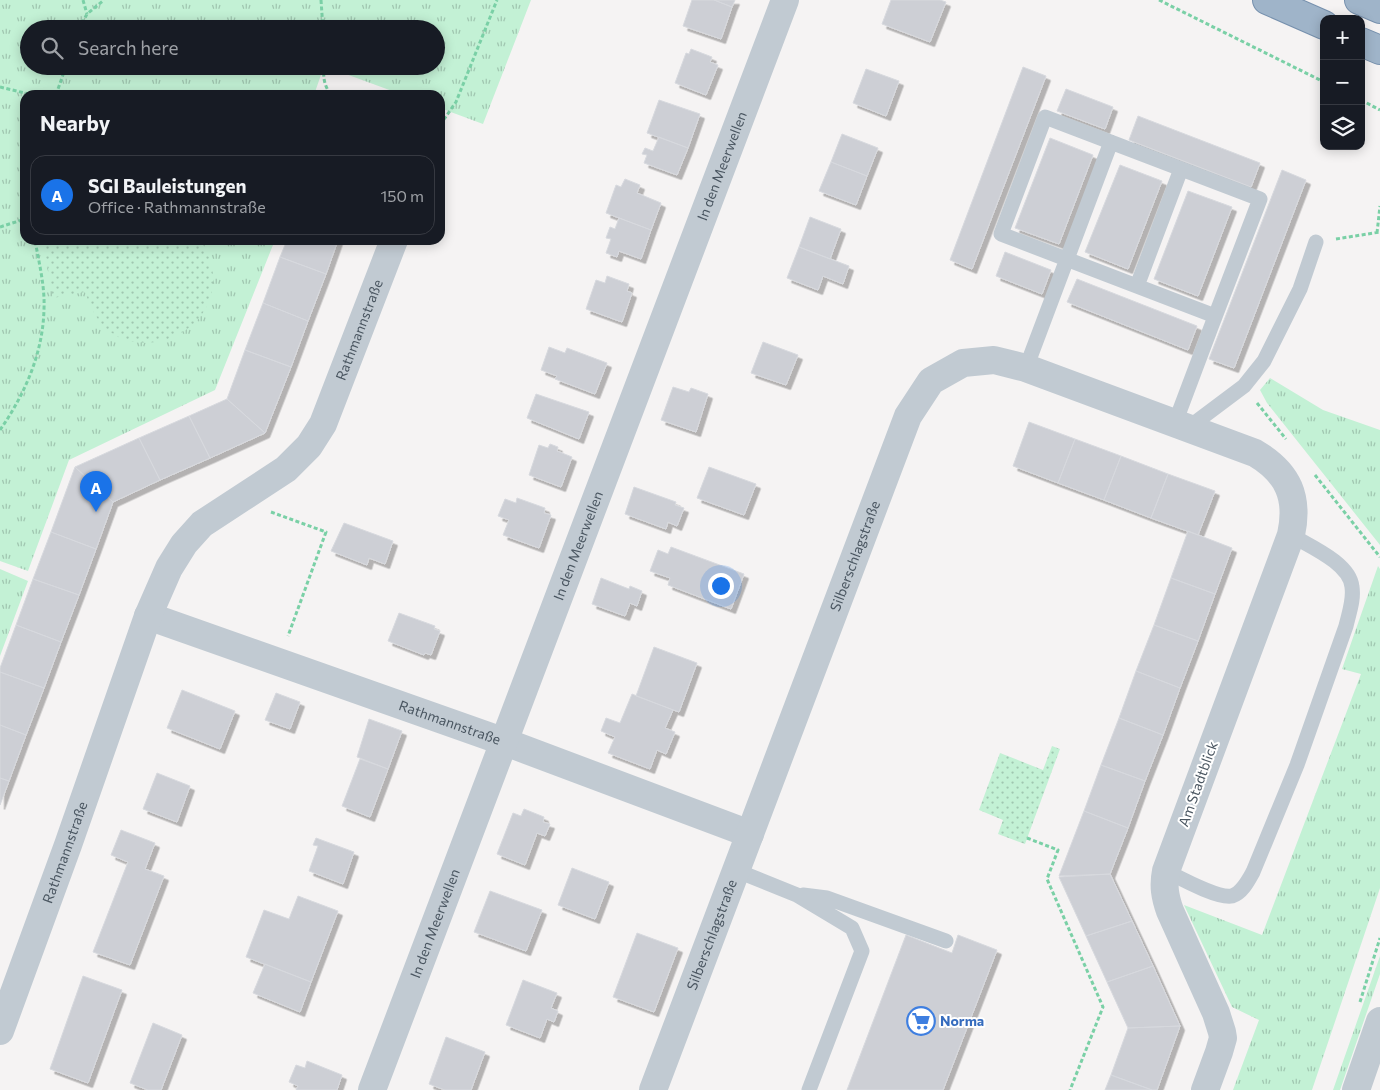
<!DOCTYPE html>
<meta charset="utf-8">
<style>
:root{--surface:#171b24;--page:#242831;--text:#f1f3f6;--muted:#9ea1a6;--line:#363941;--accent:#1a73e8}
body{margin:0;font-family:Commissioner,sans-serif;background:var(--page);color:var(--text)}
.controls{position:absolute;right:15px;top:15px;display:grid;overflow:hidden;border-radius:10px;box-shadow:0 2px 12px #0003}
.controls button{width:45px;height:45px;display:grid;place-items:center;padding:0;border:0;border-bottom:1px solid var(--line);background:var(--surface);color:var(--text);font:25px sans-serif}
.you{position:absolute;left:720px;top:585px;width:18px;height:18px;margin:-12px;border:4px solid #fff;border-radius:50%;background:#1a73e8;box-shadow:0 0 0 8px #1a73e833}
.badge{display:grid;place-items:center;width:32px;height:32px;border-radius:50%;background:var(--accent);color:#fff;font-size:16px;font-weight:700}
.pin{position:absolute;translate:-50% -41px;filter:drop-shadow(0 1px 2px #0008)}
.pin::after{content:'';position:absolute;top:26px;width:18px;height:15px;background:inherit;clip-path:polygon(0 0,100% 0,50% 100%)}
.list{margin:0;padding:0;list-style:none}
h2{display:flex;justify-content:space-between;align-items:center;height:65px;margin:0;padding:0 20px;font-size:21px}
h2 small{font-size:16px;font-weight:400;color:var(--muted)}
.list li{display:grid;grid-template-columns:32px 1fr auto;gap:15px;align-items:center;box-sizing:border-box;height:80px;margin:0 10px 10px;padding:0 10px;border:1px solid var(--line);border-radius:15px}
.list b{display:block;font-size:19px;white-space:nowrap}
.list p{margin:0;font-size:16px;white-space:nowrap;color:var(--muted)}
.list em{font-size:16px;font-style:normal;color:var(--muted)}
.icon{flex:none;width:28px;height:28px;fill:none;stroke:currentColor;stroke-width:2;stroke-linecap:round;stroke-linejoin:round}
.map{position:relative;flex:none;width:1380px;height:1090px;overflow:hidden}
.search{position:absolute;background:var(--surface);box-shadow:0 2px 12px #0003;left:20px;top:20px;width:425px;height:55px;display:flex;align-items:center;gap:12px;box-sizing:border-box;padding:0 18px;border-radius:28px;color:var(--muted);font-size:19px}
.panel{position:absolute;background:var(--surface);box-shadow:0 2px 12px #0003;left:20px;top:90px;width:425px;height:155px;border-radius:15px}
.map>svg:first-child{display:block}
.grass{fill:url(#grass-tufts);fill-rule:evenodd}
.park{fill:url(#park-dots)}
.building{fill:#cdcfd5;stroke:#d7d9de;filter:url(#shadow)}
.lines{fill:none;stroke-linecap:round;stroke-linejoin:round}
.trunk-casing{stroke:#7690ad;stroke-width:30}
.path{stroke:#7ad0a6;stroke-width:3;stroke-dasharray:4 2.5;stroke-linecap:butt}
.service{stroke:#c1cad2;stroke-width:15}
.minor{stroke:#c1cad2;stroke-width:28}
.tertiary{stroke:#c1cad2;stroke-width:28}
.trunk{stroke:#9fb4c9;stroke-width:28}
.labels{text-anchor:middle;stroke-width:4;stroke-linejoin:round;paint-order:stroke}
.street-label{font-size:14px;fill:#4a5661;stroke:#fff}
.shop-label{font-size:14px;font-weight:bold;fill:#366cbe;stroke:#fff;text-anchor:start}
</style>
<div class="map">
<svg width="1380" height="1090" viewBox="0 0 1380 1090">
<defs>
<pattern id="grass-tufts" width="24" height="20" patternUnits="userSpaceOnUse" patternTransform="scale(1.25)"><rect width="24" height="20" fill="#c3f1d5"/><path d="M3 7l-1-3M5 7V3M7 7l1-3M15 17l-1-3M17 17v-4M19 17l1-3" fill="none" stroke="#a0c6b0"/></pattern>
<pattern id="park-dots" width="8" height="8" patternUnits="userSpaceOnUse" patternTransform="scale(1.25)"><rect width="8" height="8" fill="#c3f1d5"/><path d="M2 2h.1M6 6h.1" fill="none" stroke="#a0c6b0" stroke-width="1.8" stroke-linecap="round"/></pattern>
<filter id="shadow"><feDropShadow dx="4.5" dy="4.5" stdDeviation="0" flood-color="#0004"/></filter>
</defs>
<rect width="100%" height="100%" fill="#f5f3f3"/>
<path class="grass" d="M0 0H531L483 124 440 108V95H403L324 66 314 95H25V240H275L215 390 69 460 28 571 0 561ZM29 29H436V66H29Z
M1270 378 1323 410 1380 430V545L1267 403 1260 390Z
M1378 566 1380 569V888L1312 1090H1233L1259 1020 1232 1007 1184 905 1262 935 1361 674 1342 669Z
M0 569 28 581 0 656Z
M1380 956V974L1340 1090H1333Z"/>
<path class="park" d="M43 240H200C230 283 206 333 156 342 141 344 124 342 112 333 97 323 91 308 85 292L53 298Z
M1052 746 1060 749 1025 844 998 834 1003 820 979 810 1000 753 1043 770Z"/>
<path class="building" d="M692 0H714L732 7 721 39 683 26Z
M714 0H735L732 7Z
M891 0H940L946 2 930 42 882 24Z
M691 49 712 57 710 62 718 65 706 95 675 83 686 53 689 54Z
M1023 67 1046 76 972 269 950 260Z
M866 69 899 81 886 116 853 103Z
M1066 89 1113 107 1105 129 1057 111Z
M659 100 700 114 688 148 647 133Z
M1138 116 1260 163 1251 187 1129 140Z
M842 134 878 148 867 176 831 162Z
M659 137 688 148 677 175 644 163 647 155 642 154 645 148 653 151Z
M1050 138 1093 155 1059 244 1015 228Z
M831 162 867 176 856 205 819 191Z
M1120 165 1162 181 1128 269 1085 252Z
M1282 170 1306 180 1234 368 1209 359Z
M625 179 640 185 637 193 661 203 651 230 606 213 616 185 621 187Z
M1188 191 1232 207 1198 296 1154 279Z
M810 217 841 229 830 259 799 247Z
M619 218 651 230 641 259 619 251 617 257 606 253 611 239 606 238 610 227 615 229Z
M287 240H338L326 274 280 257Z
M799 247 849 266 843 284 823 276 818 290 787 278Z
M1005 252 1051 270 1042 294 996 276Z
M280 257 326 274 308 321 263 303Z
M607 276 629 284 627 291 632 293 622 322 586 309 596 280 605 283Z
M1077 279 1197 326 1188 350 1067 302Z
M263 303 308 321 291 367 245 350Z
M763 342 798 355 786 385 751 373Z
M549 347 565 353 567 348 607 363 595 394 555 379 557 376 541 370Z
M245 350 291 367 265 433 227 399Z
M673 387 689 392 691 388 708 394 696 432 661 420Z
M536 394 589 412 579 439 527 418Z
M227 399 265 433 210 458 189 416Z
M189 416 210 458 160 480 139 438Z
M1029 422 1075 439 1058 483 1013 466Z
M139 438 160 480 113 502 75 467Z
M1075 439 1121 456 1104 500 1058 483Z
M550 444 558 447 557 451 572 457 561 487 529 475 539 445 548 448Z
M1121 456 1168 474 1151 518 1104 500Z
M75 467 113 502 96 549 51 532Z
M709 467 756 484 744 515 697 498Z
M1168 474 1215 491 1198 535 1151 518Z
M634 487 676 502 675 505 684 508 677 526 668 522 666 529 625 514Z
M517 498 545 508 544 513 551 515 539 548 503 535 509 520 498 516 505 499 516 503Z
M344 523 393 541 385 564 369 558 367 565 331 551Z
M1188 531 1232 548 1215 594 1171 578Z
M51 532 96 549 79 595 33 579Z
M671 547 744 574 731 609 668 585 670 578 650 571 658 550 668 554Z
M601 578 629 589 630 586 642 591 637 606 630 603 625 616 592 604Z
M1171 578 1215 594 1198 641 1154 625Z
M33 579 79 595 61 642 16 625Z
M399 613 435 626 434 629 440 631 431 655 425 653 424 655 388 641Z
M16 625 61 642 44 688 0 672V668Z
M1154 625 1198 641 1180 688 1136 671Z
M654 647 697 663 679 712 636 696Z
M1136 671 1180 688 1163 735 1119 718Z
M0 672 44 688 26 735 0 725Z
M182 690 235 711 220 749 167 728Z
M276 693 300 702 290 729 265 720Z
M632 694 673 710 665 728 675 732 666 754 657 750 650 769 608 753 615 737 601 731 606 718 620 723Z
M1119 718 1163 735 1145 781 1101 765Z
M369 719 402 731 388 769 357 757Z
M0 725 26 735 9 781 0 778Z
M360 759 388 769 370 817 342 806Z
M1101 765 1145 781 1128 828 1084 811Z
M157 773 190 786 177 822 143 809Z
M0 778 9 781 0 805Z
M524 809 544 817 543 822 550 824 545 836 537 833 525 865 497 854 513 813 521 816Z
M1084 811 1128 828 1110 874 1059 876Z
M121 830 155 843 145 869 164 876 130 965 93 952 128 862 111 855Z
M316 838 354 852 343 884 309 871 318 846 313 845Z
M572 868 609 882 595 919 558 905Z
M1110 874 1132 921 1086 936 1059 877Z
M490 891 542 910 526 951 474 932Z
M298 896 338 911 311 982 246 957 264 910 289 919Z
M1132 921 1153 966 1107 982 1086 936Z
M637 933 678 948 654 1012 613 997Z
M906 935 952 953 958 935 997 950 943 1090H847Z
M265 964 311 982 300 1012 253 993Z
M1153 966 1180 1026 1128 1028 1107 982Z
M83 976 122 990 88 1083 50 1069Z
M523 980 557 993 551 1008 558 1011 554 1022 547 1019 540 1038 506 1025Z
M153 1023 182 1035 161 1090H148L130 1083Z
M1180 1026 1157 1090H1152L1111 1075 1128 1028Z
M446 1037 485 1052 471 1090H445L429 1084Z
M307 1061 342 1075 337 1090H296L298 1086 289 1082 296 1065 305 1068Z
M1111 1075 1152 1090H1105Z"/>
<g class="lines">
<defs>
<path id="trunk" d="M1267 0 1324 25
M1359 0 1380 9
M1361 42 1380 50"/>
</defs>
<use href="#trunk" class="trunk-casing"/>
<path class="path" d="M83 0 87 14
M321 0 323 29
M1159 0 1324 82
M79 29 87 14 104 0
M324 66C323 78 324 85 331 95
M0 87 33 95
M56 95 66 66
M1361 100 1380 110
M440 125 456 102 497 0
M0 227 25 219
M1377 233 1380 206
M1336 239 1380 232
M1257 403 1286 439
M0 430C25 394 43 353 44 309 45 286 39 263 35 240
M1315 475 1380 557
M271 512 326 532 288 636
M1027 838 1058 850 1047 879 1103 1007 1070 1090
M1360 1002 1380 938"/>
<path class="service" d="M1137 286 1181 169
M1026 368 1111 142
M1175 423C1203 348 1231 274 1260 199L1045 117 1001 234 1215 316
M1188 428 1244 386 1264 361 1300 289 1316 242
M735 870 797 895 852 928 862 951 809 1090
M1166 871C1180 878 1218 899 1232 896 1242 893 1248 881 1253 872L1297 765 1346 626C1349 613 1354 600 1352 587 1350 563 1309 546 1291 535
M803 895 827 898 946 941"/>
<g class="minor">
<path id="s1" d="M148 616 505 742 750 834"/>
<path id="s2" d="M0 1031 68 845 148 616 169 568 184 544 202 524 286 469 309 446 323 424 394 240"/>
<path id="s3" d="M372 1090 785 0"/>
<path id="s4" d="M653 1090 908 416 931 381 963 363 994 360 1026 368 1255 453C1289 473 1299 498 1291 535L1166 871C1163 886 1165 897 1170 911L1216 1013 1222 1032 1223 1038 1219 1052 1205 1090"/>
</g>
<path class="tertiary" d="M1356 1090 1380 1021"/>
<use href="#trunk" class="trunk"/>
</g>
<defs>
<symbol id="supermarket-ring" viewBox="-11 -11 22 22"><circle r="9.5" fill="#fff" stroke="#3f7fe0" stroke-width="1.5"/><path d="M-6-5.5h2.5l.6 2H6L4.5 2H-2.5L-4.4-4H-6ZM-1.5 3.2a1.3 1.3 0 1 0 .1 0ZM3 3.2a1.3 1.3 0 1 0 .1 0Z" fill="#3f7fe0"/></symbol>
</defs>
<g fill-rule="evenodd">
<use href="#supermarket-ring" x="905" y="1005" width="32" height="32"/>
</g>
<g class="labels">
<g class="street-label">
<text dy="5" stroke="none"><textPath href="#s3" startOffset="988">In den Meerwellen</textPath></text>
<text dy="5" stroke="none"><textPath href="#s2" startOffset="808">Rathmannstraße</textPath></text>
<text dy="5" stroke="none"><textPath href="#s3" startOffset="582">In den Meerwellen</textPath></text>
<text dy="5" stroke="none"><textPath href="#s4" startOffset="571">Silberschlagstraße</textPath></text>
<text dy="5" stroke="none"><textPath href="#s1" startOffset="320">Rathmannstraße</textPath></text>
<text transform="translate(1198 784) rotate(-70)" y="5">Am Stadtblick</text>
<text dy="5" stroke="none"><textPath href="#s2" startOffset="190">Rathmannstraße</textPath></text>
<text dy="5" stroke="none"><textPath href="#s3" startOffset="178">In den Meerwellen</textPath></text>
<text dy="5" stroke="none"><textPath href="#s4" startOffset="166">Silberschlagstraße</textPath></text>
</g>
<g class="shop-label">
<text x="940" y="1026">Norma</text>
</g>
</g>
</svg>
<div class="controls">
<button>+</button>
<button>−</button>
<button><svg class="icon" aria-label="layers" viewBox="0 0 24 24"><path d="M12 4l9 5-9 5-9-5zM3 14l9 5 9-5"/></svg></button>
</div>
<div class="you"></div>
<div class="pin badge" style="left:96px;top:512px">A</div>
<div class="search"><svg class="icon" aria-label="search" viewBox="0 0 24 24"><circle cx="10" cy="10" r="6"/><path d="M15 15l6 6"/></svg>Search here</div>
<section class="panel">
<h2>Nearby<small></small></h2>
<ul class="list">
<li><span class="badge">A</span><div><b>SGI Bauleistungen</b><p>Office · Rathmannstraße</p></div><em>150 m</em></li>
</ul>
</section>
</div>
